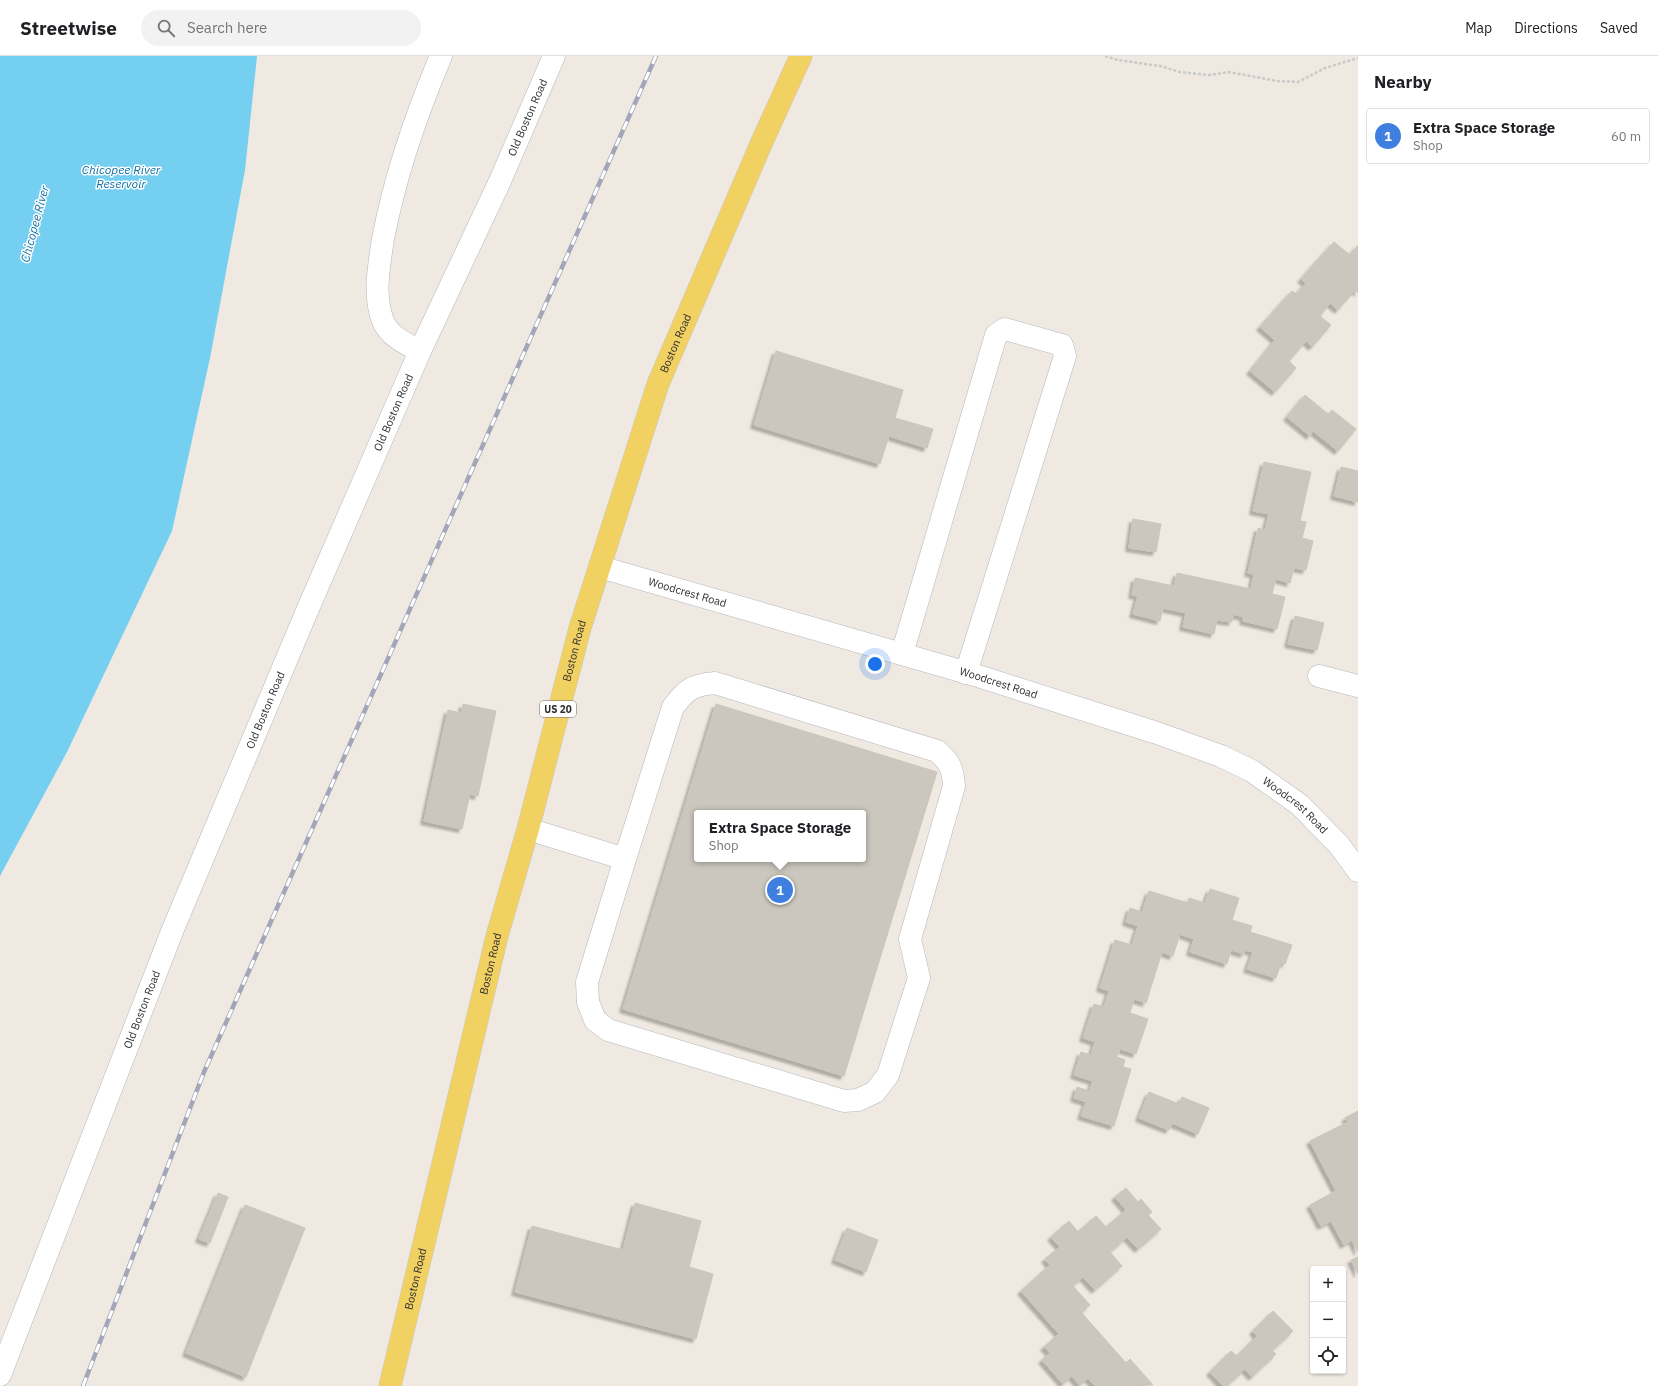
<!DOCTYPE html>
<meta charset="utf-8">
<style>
:root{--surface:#fff;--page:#f2f2f2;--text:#202124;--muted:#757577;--line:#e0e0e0;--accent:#d93025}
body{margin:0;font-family:"IBM Plex Sans",sans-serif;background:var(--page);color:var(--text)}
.controls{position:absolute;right:12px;bottom:12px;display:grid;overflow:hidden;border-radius:4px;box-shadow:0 1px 3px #0004}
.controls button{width:36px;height:36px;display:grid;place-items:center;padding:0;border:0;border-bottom:1px solid var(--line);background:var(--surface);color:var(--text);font:20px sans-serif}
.you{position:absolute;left:875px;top:608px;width:14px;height:14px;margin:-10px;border:3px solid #fff;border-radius:50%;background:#1a73e8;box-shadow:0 0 0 6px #1a73e833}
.badge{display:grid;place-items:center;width:26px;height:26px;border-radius:50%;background:var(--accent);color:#fff;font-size:13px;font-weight:700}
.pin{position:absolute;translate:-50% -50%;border:2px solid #fff;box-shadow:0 1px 4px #0006}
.popup{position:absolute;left:694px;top:754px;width:172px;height:52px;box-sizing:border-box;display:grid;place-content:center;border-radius:4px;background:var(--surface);filter:drop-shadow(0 1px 3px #0005);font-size:13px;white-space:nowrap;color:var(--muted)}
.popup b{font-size:15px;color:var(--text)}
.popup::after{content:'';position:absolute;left:50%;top:100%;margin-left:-8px;border:8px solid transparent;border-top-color:var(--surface)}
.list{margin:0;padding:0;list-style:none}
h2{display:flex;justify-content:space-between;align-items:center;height:52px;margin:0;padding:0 16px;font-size:17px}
h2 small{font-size:13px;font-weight:400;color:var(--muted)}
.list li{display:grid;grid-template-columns:26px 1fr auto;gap:12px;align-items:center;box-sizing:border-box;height:56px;margin:0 8px 8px;padding:0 8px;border:1px solid var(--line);border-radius:4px}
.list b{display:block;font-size:15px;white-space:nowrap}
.list p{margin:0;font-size:13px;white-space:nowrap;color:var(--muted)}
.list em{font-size:13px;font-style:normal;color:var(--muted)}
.icon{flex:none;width:22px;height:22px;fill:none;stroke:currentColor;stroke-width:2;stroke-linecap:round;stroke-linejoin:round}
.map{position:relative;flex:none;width:1358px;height:1330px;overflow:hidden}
header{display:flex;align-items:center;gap:24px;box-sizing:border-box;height:56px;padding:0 20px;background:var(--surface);border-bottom:1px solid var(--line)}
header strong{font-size:19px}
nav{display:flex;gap:22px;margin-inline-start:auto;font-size:14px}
.search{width:280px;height:36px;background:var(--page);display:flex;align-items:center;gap:10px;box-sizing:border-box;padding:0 14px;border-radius:22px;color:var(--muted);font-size:15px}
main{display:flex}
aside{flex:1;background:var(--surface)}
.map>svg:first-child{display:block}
.water{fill:#75cff0}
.building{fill:#cbc7bf;stroke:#cbc5ba;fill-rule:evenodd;filter:url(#shadow)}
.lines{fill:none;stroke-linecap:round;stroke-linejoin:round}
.minor-casing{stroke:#b4b7c1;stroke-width:23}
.major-casing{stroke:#c9c9c9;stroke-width:23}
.path{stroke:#c9c9c9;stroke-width:2.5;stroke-dasharray:3 2;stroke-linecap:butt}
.minor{stroke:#fff;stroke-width:22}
.major{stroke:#f2d163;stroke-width:22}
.rail-casing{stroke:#a3a6b8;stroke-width:4.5}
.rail{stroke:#fff;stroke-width:3;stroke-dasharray:9;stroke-linecap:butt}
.labels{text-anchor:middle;stroke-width:3;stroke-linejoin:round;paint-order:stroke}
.shield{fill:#fff;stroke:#6d6d6d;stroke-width:1}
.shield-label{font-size:10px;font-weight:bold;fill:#2e2e2e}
.street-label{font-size:11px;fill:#2e2e2e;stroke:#fff}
.water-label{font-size:12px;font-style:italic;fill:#0d6fa3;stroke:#fff}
</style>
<header>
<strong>Streetwise</strong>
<div class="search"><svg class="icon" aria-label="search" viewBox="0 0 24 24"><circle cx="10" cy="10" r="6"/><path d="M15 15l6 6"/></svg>Search here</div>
<nav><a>Map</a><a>Directions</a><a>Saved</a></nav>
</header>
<main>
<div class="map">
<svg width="1358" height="1330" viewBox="0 0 1358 1330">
<defs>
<filter id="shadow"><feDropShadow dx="-3.5" dy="3.5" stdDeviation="1" flood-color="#0004"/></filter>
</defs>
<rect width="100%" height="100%" fill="#efe9e1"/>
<path class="water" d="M0 0H257L245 114 210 302 172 475 67 696 0 820Z"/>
<path class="building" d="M1334 186 1350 199 1358 189V237L1355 234 1338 254 1330 247 1320 260 1331 269 1312 291 1306 285 1289 305 1296 312 1275 336 1250 315 1275 284 1260 271 1292 235 1296 238 1306 227 1301 223Z
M776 295 903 334 895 362 933 373 927 392 889 380 880 408 754 369Z
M1305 339 1328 358 1332 354 1356 373 1338 395 1313 375 1310 380 1287 361Z
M1264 406 1311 416 1300 465 1306 466 1302 482 1313 485 1306 514 1294 512 1290 527 1276 523 1272 538 1285 541 1277 573 1243 565 1244 561 1233 558 1232 566 1217 564 1214 578 1183 571 1186 557 1163 552 1160 565 1133 558 1138 540 1132 539 1135 522 1174 530 1177 517 1251 533 1254 518 1248 517 1258 472 1265 474 1269 458 1253 455Z
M1341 411 1358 415V446L1334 440Z
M1133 463 1161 468 1156 496 1129 492Z
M1295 560 1324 567 1317 594 1288 588Z
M463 648 496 655 478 740 470 738 462 773 424 765 448 654 461 657Z
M716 648 937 716 844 1020 623 953ZM697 757H863V803H697Z
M1210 833 1239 842 1232 864 1252 870 1250 876 1292 889 1285 908 1281 907 1276 922 1247 913 1253 896 1245 894 1244 898 1231 894 1227 908 1190 896 1194 883 1180 878 1173 900 1162 896 1146 947 1134 943 1130 957 1148 963 1136 998 1120 993 1117 1001 1125 1004 1123 1011 1131 1013 1114 1070 1081 1060 1086 1046 1074 1042 1077 1031 1089 1035 1093 1025 1074 1019 1081 996 1091 999 1095 986 1083 982 1094 948 1104 951 1109 935 1100 932 1115 884 1132 889 1138 870 1126 866 1130 852 1142 856 1149 835 1188 847 1189 842 1205 847Z
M1149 1036 1179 1048 1182 1041 1209 1052 1198 1078 1172 1067 1169 1074 1139 1062Z
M1358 1055V1196L1352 1184 1344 1189 1331 1165 1321 1170 1310 1149 1336 1135 1310 1085 1348 1066 1345 1062Z
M1126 1132 1138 1146 1141 1143 1152 1156 1148 1159 1161 1173 1138 1193 1127 1181 1110 1196 1122 1210 1095 1234 1083 1221 1073 1230 1090 1249 1081 1256 1126 1307 1130 1303 1153 1329 1095 1330 1088 1322 1079 1329 1072 1320 1063 1328 1042 1304 1050 1297 1044 1291 1059 1278 1021 1235 1050 1209 1045 1203 1060 1191 1051 1181 1069 1165 1078 1176 1096 1160 1106 1171 1126 1154 1115 1141Z
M218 1137 228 1141 210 1187 199 1183Z
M635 1147 701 1165 689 1211 713 1218 696 1283 515 1236 532 1170 623 1194Z
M245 1149 305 1172 246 1321 186 1297Z
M847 1172 878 1184 866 1216 835 1204Z
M1358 1201V1218L1351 1204Z
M1273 1255 1293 1275 1272 1295 1276 1298 1252 1321 1245 1313 1227 1330H1223L1210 1316 1231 1295 1237 1300 1257 1280 1253 1275Z"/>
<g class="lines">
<defs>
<g id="minor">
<path d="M420 295C406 288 389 280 383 265 373 239 379 210 383 183 395 120 416 59 441 0"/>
<path id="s1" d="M600 511 978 620 1157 677 1221 700 1252 715 1300 749 1339 789 1358 815"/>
<path d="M902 598 996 279 1005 273 1062 289 1065 300 966 617"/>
<path d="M1319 620 1358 630"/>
<path d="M528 773 625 803 673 651C687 633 692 629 715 627L937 695C950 706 953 713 954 730L910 883 919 922 888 1019 875 1036 858 1044 844 1045 608 974 595 964 588 946 587 926 625 803"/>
<path id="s2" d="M0 1319 173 873 307 555 420 295 500 125 554 0"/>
</g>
<g id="major">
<path id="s3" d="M390 1330 497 880 528 773 580 572 658 328 761 88 801 0"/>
</g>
</defs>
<use href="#minor" class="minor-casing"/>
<use href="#major" class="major-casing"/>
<path class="path" d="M1105 0 1118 4 1160 10 1180 16 1209 19 1229 16 1277 25 1298 26 1325 12 1358 2"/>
<use href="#minor" class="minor"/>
<use href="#major" class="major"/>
<defs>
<path id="rail" d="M83 1330 204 1016 656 0"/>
</defs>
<use href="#rail" class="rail-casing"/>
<use href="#rail" class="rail"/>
</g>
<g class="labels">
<rect class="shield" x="540" y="645" width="36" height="16" rx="3"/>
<g class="shield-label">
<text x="558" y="657">US 20</text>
</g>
<g class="street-label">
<text dy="4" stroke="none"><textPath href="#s2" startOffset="1364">Old Boston Road</textPath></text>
<text dy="4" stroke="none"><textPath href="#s3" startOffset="1082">Boston Road</textPath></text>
<text dy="4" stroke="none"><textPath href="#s2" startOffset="1040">Old Boston Road</textPath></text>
<text dy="4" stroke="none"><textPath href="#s1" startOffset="91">Woodcrest Road</textPath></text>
<text dy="4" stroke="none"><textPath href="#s3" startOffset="758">Boston Road</textPath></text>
<text dy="4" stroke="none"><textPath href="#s1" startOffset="415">Woodcrest Road</textPath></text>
<text dy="4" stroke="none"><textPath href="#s2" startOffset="716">Old Boston Road</textPath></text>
<text dy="4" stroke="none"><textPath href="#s1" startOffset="739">Woodcrest Road</textPath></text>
<text dy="4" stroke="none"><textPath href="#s3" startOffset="434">Boston Road</textPath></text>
<text dy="4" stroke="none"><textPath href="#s2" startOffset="392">Old Boston Road</textPath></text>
<text dy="4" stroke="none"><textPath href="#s3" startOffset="110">Boston Road</textPath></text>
</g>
<g class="water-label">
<text x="121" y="118">Chicopee River<tspan x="121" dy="14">Reservoir</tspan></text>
<text transform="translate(35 168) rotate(-75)" y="4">Chicopee River</text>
</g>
</g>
</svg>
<div class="controls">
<button>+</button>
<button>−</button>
<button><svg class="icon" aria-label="locate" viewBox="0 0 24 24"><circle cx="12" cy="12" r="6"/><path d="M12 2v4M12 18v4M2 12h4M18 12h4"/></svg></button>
</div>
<div class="you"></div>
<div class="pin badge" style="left:780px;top:834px;background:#3f7fe0">1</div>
<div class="popup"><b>Extra Space Storage</b>Shop</div>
</div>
<aside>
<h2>Nearby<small></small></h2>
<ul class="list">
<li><span class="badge" style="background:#3f7fe0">1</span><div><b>Extra Space Storage</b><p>Shop</p></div><em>60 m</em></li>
</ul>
</aside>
</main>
